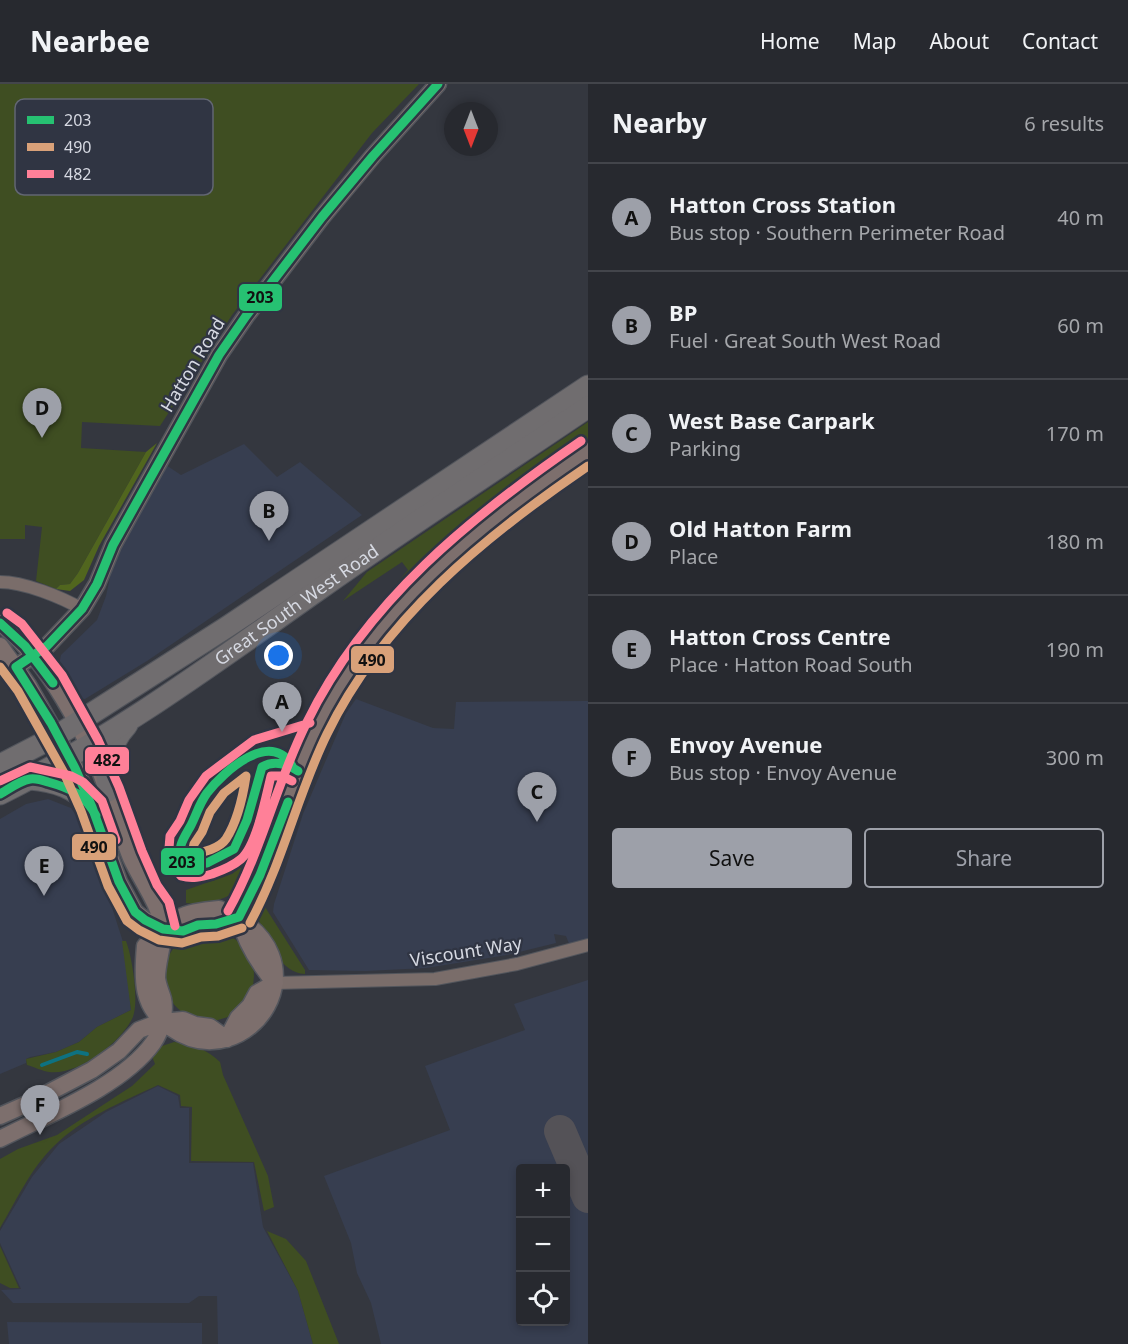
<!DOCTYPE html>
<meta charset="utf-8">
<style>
:root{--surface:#27292f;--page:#33353b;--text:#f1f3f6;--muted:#a4a6aa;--line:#43454b;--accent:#9da0a9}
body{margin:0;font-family:"Noto Sans",sans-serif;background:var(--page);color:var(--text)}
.controls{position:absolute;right:18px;bottom:18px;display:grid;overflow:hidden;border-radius:6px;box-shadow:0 3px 9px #0003}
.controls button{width:54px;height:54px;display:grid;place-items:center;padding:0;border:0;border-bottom:2px solid var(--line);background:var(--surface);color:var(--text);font:30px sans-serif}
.compass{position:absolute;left:444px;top:18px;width:54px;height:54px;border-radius:50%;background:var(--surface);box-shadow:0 3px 9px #0003;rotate:180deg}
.you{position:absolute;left:279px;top:572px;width:21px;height:21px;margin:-15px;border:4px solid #fff;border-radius:50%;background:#1a73e8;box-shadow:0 0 0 9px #1a73e833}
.badge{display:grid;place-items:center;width:39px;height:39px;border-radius:50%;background:var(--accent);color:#111;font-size:20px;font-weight:700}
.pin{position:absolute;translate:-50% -50px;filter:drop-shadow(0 2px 3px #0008)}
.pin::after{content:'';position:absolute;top:32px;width:21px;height:18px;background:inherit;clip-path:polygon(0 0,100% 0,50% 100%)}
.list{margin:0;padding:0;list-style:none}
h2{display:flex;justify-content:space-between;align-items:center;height:78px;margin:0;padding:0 24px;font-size:26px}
h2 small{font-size:20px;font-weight:400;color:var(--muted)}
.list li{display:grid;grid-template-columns:39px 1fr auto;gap:18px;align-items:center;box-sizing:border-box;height:108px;padding:0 24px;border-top:2px solid var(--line)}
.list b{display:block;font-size:22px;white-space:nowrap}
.list p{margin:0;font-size:20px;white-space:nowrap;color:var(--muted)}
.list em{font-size:20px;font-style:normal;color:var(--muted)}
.actions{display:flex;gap:12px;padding:18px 24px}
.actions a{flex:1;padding:14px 0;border:2px solid var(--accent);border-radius:6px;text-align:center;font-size:21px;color:var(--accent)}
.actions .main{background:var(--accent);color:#111}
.icon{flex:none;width:33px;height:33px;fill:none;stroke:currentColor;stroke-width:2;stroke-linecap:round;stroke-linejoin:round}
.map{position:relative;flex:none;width:588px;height:1260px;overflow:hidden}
header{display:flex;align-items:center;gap:36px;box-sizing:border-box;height:84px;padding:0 30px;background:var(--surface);border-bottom:2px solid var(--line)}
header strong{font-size:28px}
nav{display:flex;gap:33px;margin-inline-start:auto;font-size:21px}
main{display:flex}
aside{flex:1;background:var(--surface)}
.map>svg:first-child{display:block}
.built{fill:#373e50;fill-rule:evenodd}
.green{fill:#3f4e22}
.forest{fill:#51661e}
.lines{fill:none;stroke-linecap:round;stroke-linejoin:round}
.stream{stroke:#0e7281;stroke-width:4}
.taxiway{stroke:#545257;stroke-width:32}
.street-casing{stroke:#52555c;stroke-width:14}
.secondary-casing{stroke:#52555c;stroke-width:19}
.highway-casing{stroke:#52555c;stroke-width:23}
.street{stroke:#7a6d6a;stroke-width:12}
.secondary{stroke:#7d6f6d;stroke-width:16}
.highway{stroke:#706d6f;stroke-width:21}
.bus-1-casing{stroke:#303543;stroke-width:14}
.bus-2-casing{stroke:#303543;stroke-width:14}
.bus-3-casing{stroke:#303543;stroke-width:14}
.bus-1{stroke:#26c172;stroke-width:9}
.bus-2{stroke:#d9a179;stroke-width:9}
.bus-3{stroke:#ff8098;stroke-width:9}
.labels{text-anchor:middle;stroke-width:4.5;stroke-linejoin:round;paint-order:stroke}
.street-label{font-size:18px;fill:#d6d9e2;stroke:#303543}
.key{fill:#303543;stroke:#626673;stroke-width:1.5}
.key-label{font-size:16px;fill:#d6d9e2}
.line-badge{stroke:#303543;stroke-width:2}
.pale-badge-label{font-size:16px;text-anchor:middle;font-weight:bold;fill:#111}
</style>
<header>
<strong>Nearbee</strong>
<nav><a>Home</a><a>Map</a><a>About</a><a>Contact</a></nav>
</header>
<main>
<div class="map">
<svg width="588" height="1260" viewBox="0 0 588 1260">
<rect width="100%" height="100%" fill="#34373f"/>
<path class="built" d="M244 360 277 393 300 378 362 431 147 577 85 615 77 614 61 587 59 581 61 571 97 536 106 512 113 479 120 464 166 381 181 391Z
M356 615 433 644 454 645 456 618 588 617V860L571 865 566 852 554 850 556 859 507 871 426 884 366 887 309 886 273 828 274 820 303 730 346 629Z
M48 715 71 724 87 746 125 864 131 926 97 943 79 958 56 968 30 973 26 975V979L0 990V735L26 720Z
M588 896V1260H381L371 1219 357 1189 351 1159 324 1092 450 1046 425 982 525 946 514 920ZM520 1084H566V1238H520Z
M158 1002 178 1012 180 1024H189V1079H253L263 1143 298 1207 313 1260H218L217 1212H199L189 1219H13L1 1206 21 1205 0 1159V1147L32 1093 59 1060 106 1028Z
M7 1238 202 1239V1260H9Z"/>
<path class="green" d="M0 0H419L372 49 232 231 160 342 82 338 81 364 146 368 78 489 70 500 60 501 56 505 36 497 42 443 25 441V455H0Z
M588 338V355C533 393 463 436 417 484 397 505 380 529 361 551L359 544 364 538 408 486 402 478 343 517 367 488Z
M276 689 280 693 281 699 263 759 252 783 243 779 248 770 268 715 266 713Z
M244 781 250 787V795C237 813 207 822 186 819V806L232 790Z
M258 823H265L305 886V890C280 889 270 858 260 839L258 833Z
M164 892a45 45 0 1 1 90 0a45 45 0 1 1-90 0Z
M122 857H126C132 872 140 920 132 935 120 959 77 992 49 988 42 987 34 983 27 981L26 975 56 968 79 958 97 943 131 926Z
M174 958C191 959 208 966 220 978L223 991 268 1092 274 1123 264 1127 254 1078 191 1077 192 1023 181 1022 180 1011 158 1001C122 1018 82 1034 54 1062 31 1084 16 1117 0 1144V1075L18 1065 57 1051 132 1002 155 980 151 970 159 963Z
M267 1147 286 1155 306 1177 339 1260H313L298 1207Z
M0 1162 19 1204H10L0 1199Z"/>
<path class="forest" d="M157 359 99 462 84 496 70 507 56 505 60 501 70 500 78 489 146 368Z"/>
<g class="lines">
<path class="stream" d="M42 981 77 968 87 970"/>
<path class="taxiway" d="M560 1047 588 1113"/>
<defs>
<path id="street" d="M0 498C24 498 61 513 82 525
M275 899 435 895 517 880 588 861"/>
<path id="secondary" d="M0 539C47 574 87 651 107 705 116 728 122 752 131 774 141 796 160 821 163 844 164 861 157 877 157 894 158 902 161 908 163 915 166 928 161 948 153 959 122 1002 47 1031 0 1055
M0 562 28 601 75 684 92 723 119 798 135 828 145 836 163 845 183 847 198 841 216 840 239 833
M16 583 47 562 82 525 97 500 113 461 134 423 219 271 246 232 322 133 373 72 438 0
M219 825C334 871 248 998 171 944 141 923 142 896 145 862 173 835 179 828 219 825Z
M239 833C273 777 286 712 313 652 323 630 336 609 350 589 412 495 495 429 588 367
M239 833C245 858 258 879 275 899
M227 955 238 934 250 922 257 909 275 899
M0 1032 27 1020 92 986 119 967 139 946 152 941 162 938 183 936 195 941 210 943 227 955"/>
<g id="highway">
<path d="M0 681 58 651 227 543 588 302"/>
<path d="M30 695C55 697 76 704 92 723"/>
<path d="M108 707C105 683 110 659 127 641"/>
<path id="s1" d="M0 710C115 653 217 577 321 504 409 442 499 383 588 323"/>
</g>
</defs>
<use href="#street" class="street-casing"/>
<use href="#secondary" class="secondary-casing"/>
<use href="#highway" class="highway-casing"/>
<use href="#street" class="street"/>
<use href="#secondary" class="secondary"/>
<use href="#highway" class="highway"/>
<defs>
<path id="bus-1" d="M0 539 25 562 53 599
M292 682C271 645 224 687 207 709 199 720 196 732 190 743 184 754 177 763 181 777L187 781 207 779 234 765 247 736 262 683C274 676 287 680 298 687
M0 710C9 705 19 697 30 695 36 694 42 696 48 698 70 704 86 711 96 732
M239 833 216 840 198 841 183 847 163 845 145 836 135 828 119 798 92 723 75 684 51 639 16 583 47 562 82 525 97 500 113 461 219 271 246 232 322 133 373 72 438 0
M239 833 260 791 288 718"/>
<path id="bus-2" d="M0 583 18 607 64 689 81 727 108 802 127 837 139 846 159 856 182 859 201 853 218 852 242 844
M246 692C243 712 237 738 226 755 220 764 203 769 192 770L194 760 202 748 210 728 224 709Z
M250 839C283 778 297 711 327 650 383 535 485 452 588 382"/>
<path id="bus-3" d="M7 529 22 540 62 591 98 656 119 703 142 767 157 801 169 818 175 842
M0 697 30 683 71 692 83 698 102 717 116 756
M292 697 282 692H271C266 712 257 761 241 775 233 782 223 786 212 790 201 793 192 795 181 792L168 776 170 752 180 737 189 716 206 692 254 656 310 639
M228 827C262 767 276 699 307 638 366 517 473 431 581 357"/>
</defs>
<use href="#bus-1" class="bus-1-casing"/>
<use href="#bus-2" class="bus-2-casing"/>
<use href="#bus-3" class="bus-3-casing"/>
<use href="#bus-1" class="bus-1"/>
<use href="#bus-2" class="bus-2"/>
<use href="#bus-3" class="bus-3"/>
</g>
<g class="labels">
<g class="street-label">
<text transform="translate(193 281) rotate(-59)" y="6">Hatton Road</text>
<text dy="6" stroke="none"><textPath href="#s1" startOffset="352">Great South West Road</textPath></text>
<text transform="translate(466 868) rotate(-9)" y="6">Viscount Way</text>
</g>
</g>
<rect x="15" y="15" width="198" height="96" rx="9" class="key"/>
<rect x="27" y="32" width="27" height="8" fill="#26c172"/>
<rect x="27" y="59" width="27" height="8" fill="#d9a179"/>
<rect x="27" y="86" width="27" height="8" fill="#ff8098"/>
<g class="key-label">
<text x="64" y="42">203</text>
<text x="64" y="69">490</text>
<text x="64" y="96">482</text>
</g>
<g class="line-badge">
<rect x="238" y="199" width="45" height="29" rx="6" fill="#26c172"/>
<rect x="350" y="561" width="45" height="29" rx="6" fill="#d9a179"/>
<rect x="84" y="662" width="46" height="29" rx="6" fill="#ff8098"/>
<rect x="71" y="749" width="46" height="28" rx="6" fill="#d9a179"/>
<rect x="160" y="763" width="45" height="29" rx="6" fill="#26c172"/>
</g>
<g class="pale-badge-label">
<text x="260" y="219">203</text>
<text x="372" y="582">490</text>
<text x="107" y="682">482</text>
<text x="94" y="769">490</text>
<text x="182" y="784">203</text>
</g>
</svg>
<div class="controls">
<button>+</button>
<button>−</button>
<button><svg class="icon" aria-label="locate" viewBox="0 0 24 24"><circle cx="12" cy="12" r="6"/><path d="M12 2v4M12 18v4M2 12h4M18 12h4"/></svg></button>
</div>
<svg class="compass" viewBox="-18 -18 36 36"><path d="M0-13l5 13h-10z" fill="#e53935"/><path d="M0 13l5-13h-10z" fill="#a4a6aa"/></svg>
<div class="you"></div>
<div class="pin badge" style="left:282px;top:648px">A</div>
<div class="pin badge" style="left:269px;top:457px">B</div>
<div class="pin badge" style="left:537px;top:738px">C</div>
<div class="pin badge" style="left:42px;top:354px">D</div>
<div class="pin badge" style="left:44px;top:812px">E</div>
<div class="pin badge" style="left:40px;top:1051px">F</div>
</div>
<aside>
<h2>Nearby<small>6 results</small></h2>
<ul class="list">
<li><span class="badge">A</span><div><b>Hatton Cross Station</b><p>Bus stop · Southern Perimeter Road</p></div><em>40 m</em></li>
<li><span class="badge">B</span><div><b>BP</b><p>Fuel · Great South West Road</p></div><em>60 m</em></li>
<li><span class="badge">C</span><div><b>West Base Carpark</b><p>Parking</p></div><em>170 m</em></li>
<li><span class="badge">D</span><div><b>Old Hatton Farm</b><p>Place</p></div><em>180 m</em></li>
<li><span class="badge">E</span><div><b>Hatton Cross Centre</b><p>Place · Hatton Road South</p></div><em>190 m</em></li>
<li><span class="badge">F</span><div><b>Envoy Avenue</b><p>Bus stop · Envoy Avenue</p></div><em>300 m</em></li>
</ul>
<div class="actions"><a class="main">Save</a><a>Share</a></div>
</aside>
</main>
